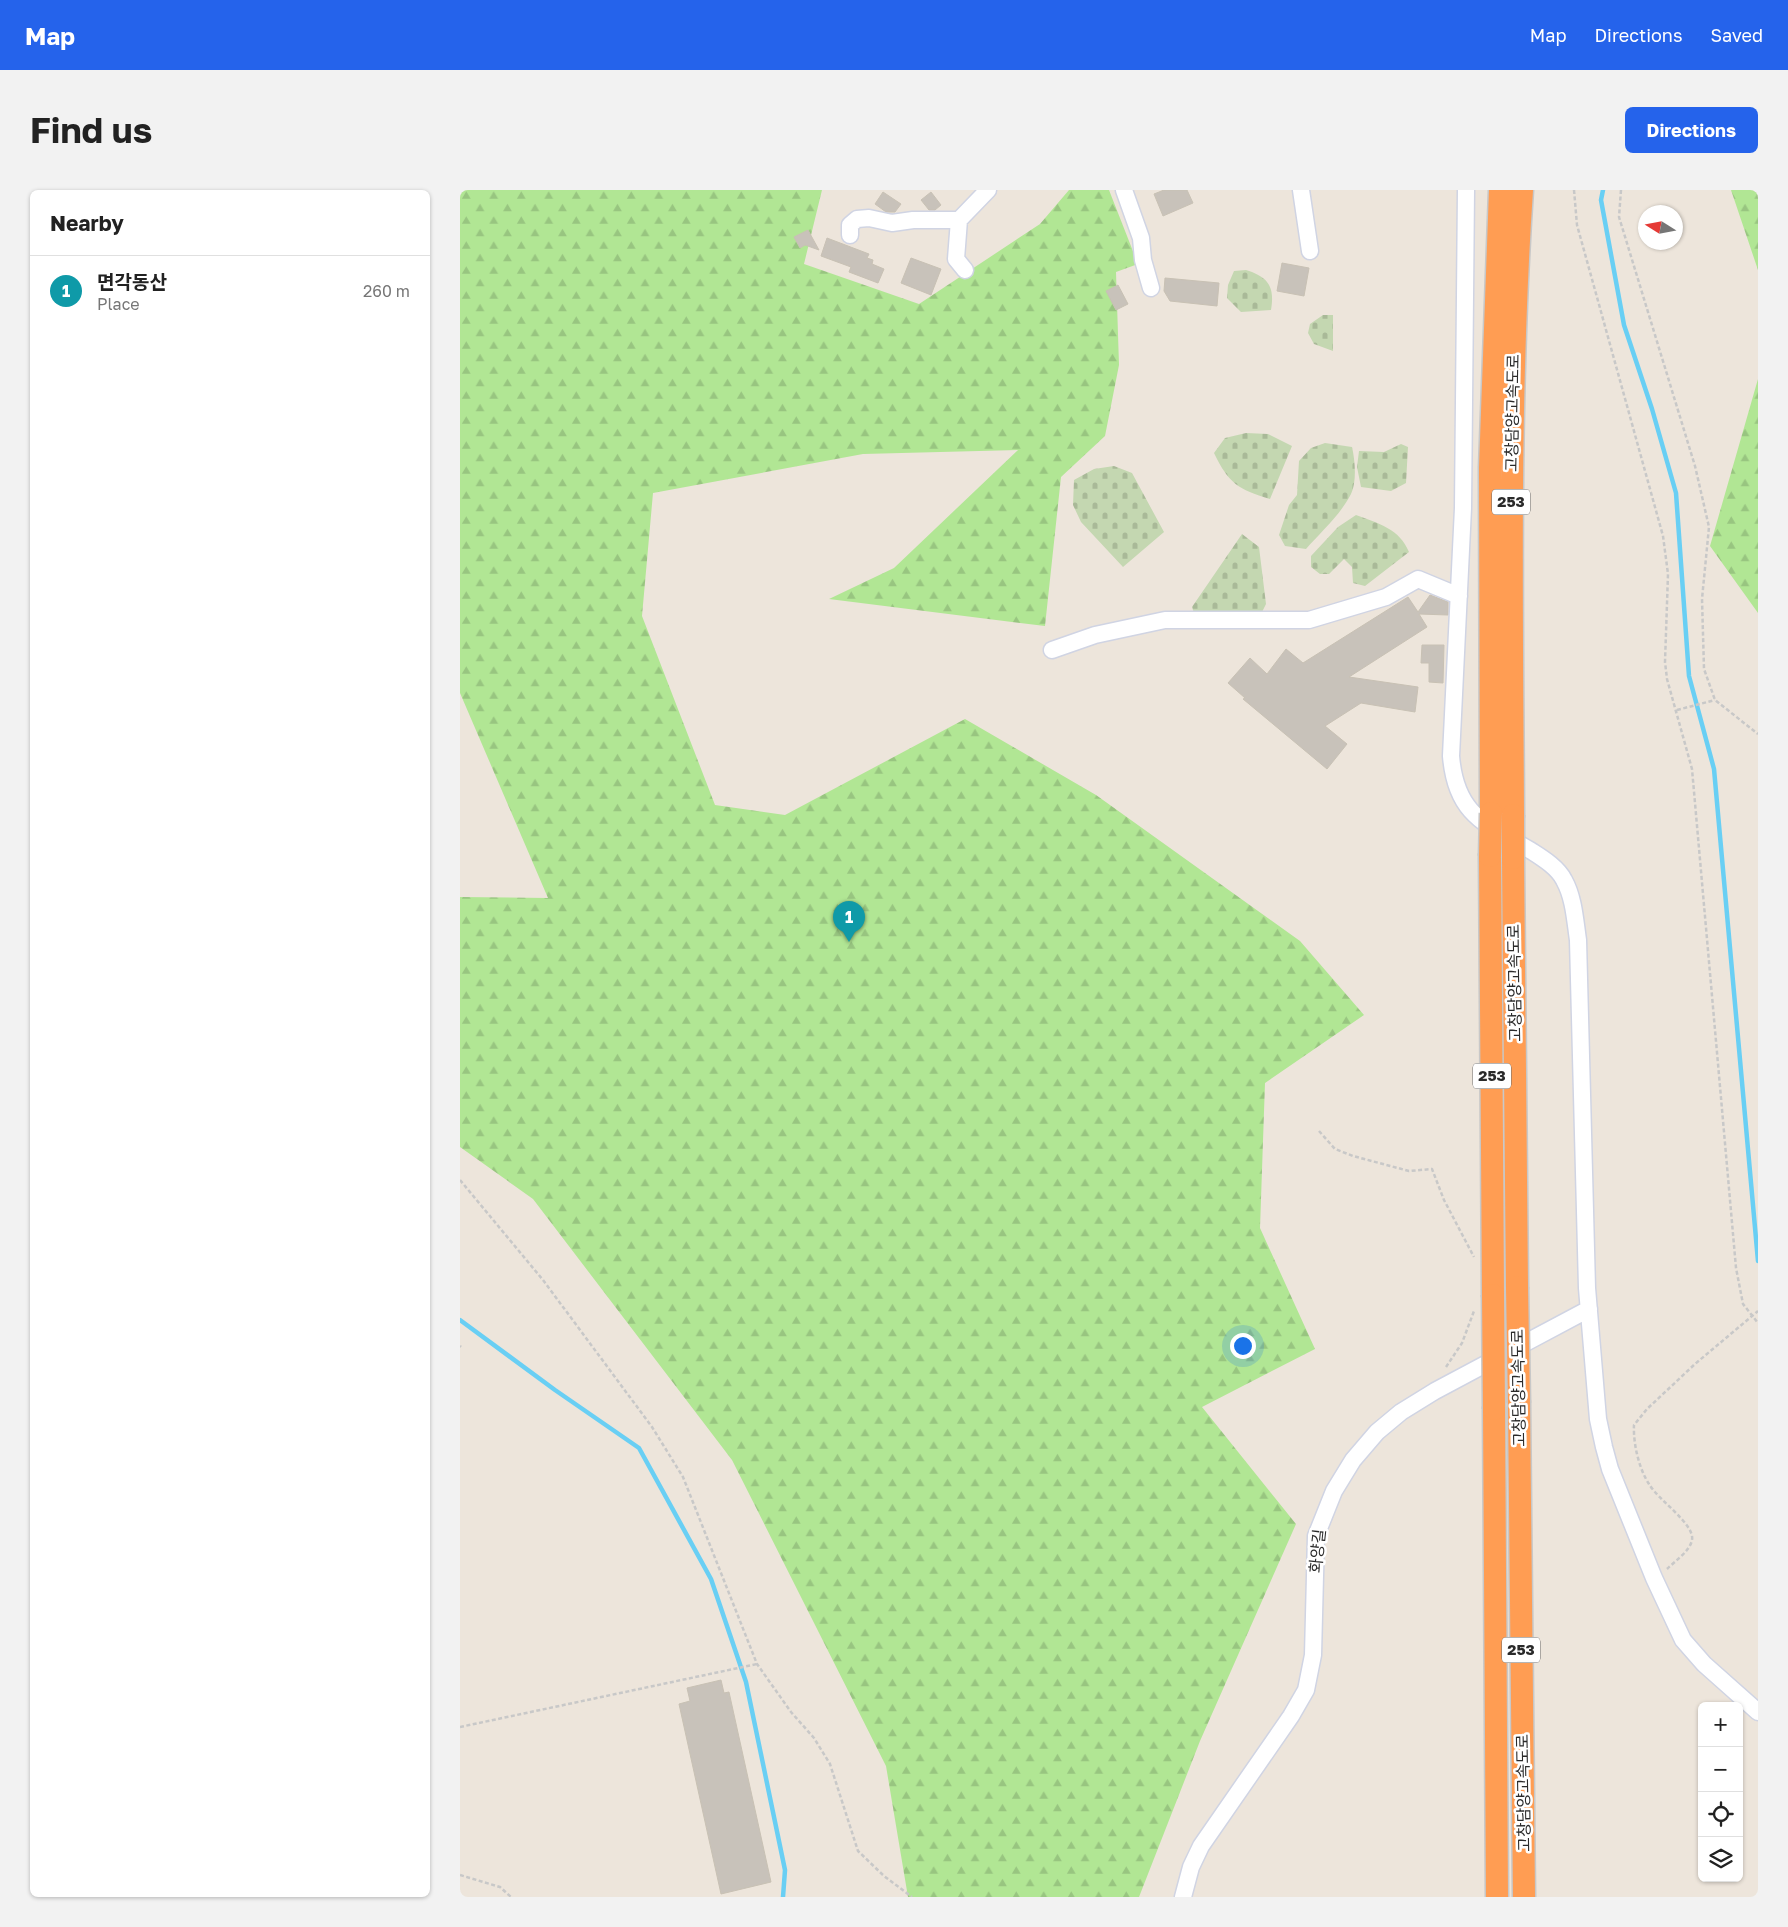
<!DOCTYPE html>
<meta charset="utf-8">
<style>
:root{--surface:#fff;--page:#f2f2f2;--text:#222;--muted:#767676;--line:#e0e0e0;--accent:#2563eb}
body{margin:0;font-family:"Golos Text","Noto Sans KR",sans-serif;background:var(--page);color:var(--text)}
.controls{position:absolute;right:15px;bottom:15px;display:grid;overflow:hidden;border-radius:8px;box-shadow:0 1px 4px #0004}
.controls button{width:45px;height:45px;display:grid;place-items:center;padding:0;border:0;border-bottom:1px solid var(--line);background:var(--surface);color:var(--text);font:25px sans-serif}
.compass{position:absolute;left:1178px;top:15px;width:45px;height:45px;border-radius:50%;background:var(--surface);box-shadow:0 1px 4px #0004;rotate:281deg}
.you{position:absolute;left:782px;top:1155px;width:18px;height:18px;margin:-12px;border:4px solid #fff;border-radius:50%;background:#1a73e8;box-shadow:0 0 0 8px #1a73e833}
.badge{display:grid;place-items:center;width:32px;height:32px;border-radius:50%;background:var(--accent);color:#fff;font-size:16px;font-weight:700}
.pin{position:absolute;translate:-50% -41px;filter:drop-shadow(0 1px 2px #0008)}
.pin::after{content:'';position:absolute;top:26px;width:18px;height:15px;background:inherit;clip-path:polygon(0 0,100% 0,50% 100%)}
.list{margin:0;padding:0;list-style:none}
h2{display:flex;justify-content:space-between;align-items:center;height:65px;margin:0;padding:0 20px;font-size:21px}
h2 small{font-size:16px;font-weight:400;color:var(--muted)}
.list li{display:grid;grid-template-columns:32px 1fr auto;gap:15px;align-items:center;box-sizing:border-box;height:70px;padding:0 20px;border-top:1px solid var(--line)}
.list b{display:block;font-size:19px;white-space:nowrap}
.list p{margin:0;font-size:16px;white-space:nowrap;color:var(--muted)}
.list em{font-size:16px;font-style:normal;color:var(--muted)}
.icon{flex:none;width:28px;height:28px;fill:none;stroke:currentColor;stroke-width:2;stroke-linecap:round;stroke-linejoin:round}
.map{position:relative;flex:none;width:1298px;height:1707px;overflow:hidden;border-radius:8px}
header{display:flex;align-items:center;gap:30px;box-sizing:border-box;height:70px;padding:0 25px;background:var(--accent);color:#fff}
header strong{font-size:24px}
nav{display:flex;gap:28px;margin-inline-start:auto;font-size:18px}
.intro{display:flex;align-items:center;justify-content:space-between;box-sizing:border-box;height:120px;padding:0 30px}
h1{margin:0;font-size:35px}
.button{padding:12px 22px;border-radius:8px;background:var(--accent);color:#fff;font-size:18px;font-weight:700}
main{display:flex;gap:30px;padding:0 30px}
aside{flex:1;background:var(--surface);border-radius:8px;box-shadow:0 1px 4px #0004}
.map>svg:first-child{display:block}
.forest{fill:url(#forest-firs)}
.cemetery{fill:url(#cemetery-stones)}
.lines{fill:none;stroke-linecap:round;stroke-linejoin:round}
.stream{stroke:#69cff4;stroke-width:4.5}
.building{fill:#c8c2ba;stroke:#c8c1b4}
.minor-casing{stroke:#d0d4e3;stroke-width:19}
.highway-casing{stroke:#c8c8c8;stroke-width:25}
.path{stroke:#c8c8c8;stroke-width:2.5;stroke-dasharray:4 2.5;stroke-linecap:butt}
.minor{stroke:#fff;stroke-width:16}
.highway{stroke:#ff9d53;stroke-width:22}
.highway-bridge-casing{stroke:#c8c8c8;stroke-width:25;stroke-linecap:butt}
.highway-bridge{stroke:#ff9d53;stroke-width:22}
.labels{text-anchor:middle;stroke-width:5;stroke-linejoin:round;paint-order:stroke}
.shield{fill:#fff;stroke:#6a6a6a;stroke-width:1}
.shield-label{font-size:15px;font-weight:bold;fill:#2a2a2a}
.street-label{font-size:16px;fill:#2a2a2a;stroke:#fff}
</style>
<header>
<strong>Map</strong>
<nav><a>Map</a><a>Directions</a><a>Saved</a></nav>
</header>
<div class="intro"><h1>Find us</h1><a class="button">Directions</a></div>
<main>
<aside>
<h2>Nearby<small></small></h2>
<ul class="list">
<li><span class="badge" style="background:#0f9aa8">1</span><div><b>면각동산</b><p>Place</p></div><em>260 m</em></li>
</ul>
</aside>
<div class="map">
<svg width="1298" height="1707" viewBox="0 0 1298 1707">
<defs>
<pattern id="forest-firs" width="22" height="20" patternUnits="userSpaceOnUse" patternTransform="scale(1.25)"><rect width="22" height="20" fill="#b1e694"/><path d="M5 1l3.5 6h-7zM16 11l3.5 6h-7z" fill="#98c580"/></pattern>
<pattern id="cemetery-stones" width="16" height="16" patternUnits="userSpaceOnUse" patternTransform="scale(1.25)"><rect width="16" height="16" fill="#c4d7b1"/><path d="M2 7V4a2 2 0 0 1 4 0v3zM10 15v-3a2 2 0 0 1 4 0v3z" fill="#a9b998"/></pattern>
</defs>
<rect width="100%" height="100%" fill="#ede5db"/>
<path class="forest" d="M0 0H362L344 74 459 114 580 34 609 0H649L678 74 656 82 659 175 645 246 601 287 585 436 369 409 434 378 558 260 403 264 193 303 182 426 255 615 325 625 505 529 636 605 840 751 904 825 805 893 800 1038 855 1159 742 1217 836 1334 740 1551 679 1707H448L426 1576 272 1270 73 1009 0 957V707L88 708 0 503Z
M1271 0H1298V80Z
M1298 189V423L1250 356Z"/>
<path class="cemetery" d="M786 80C808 87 815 96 811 120L781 122 767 108 768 95 774 81Z
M863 125H873V161L854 154 848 143 850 134Z
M786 243 808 244 832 256 810 309C778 299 769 294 754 263L765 248Z
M865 253 892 257C895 270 897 291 891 304 881 324 861 342 846 359L825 356 819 345 829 315 837 305 839 271 851 258Z
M941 254 948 257 946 293 931 301 901 297 897 277 899 261 924 262Z
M654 276 672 283 704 342 663 377 621 332 613 315 614 290 634 279Z
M896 325C918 333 940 339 949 362L905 396 893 393 892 377 884 369 869 384H860L851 377V366L878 337Z
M782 344 799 357 806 414 801 424 734 423 732 417Z"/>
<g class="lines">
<path class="stream" d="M1143 0 1141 10 1164 135 1192 219 1216 303 1229 486 1254 579 1298 1071
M0 1130 95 1200 179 1258 251 1389 286 1492 325 1680 323 1707"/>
</g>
<path class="building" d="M704 0H727L733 13 703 26 694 4Z
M423 2 441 14 435 22H426L415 14Z
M471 2 481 15 475 20H469L461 10Z
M348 40 359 60 345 55 340 58 334 47Z
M367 48 409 64 407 68 413 70 412 74 424 79 418 93 389 82 391 77 361 66Z
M451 68 481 79 471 105 441 93Z
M822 73 849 78 844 106 817 101Z
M705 88 759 93 757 116 710 111 704 101Z
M658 95 668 114 656 120 646 101Z
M970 405 988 412V425L959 424 967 437 889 487 958 497 955 522 901 513 865 536 887 554 867 579 783 509 785 508 768 493 790 468 807 484 826 459 843 473 948 407 958 422Z
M962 455H984L983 493 969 492V473H961Z
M261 1490 264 1503 269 1502 311 1692 261 1704 219 1514 230 1511 227 1498Z"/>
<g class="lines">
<defs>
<path id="minor" d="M664 0 681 48 683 70 691 98
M841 0 850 61
M1006 0 1003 318 991 566C996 626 1026 634 1073 662 1084 669 1098 678 1104 690 1114 708 1115 730 1118 750L1127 1098 1138 1229 1144 1257 1150 1279 1194 1388 1223 1450 1244 1474 1298 1522
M499 30 496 69 505 80
M390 45V35L397 29 409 28 432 33 453 30H499L528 0
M592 460 635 445 705 430H849L926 407 958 389 999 406
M723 1707 731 1677 741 1656 831 1526 846 1500 853 1465 856 1346 874 1301 893 1270 917 1242 941 1222 975 1201 1129 1119"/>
<path id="highway" d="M1031 623 1030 278 1040 0
M1053 625C1052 416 1048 208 1062 0
M1030 666 1033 1105
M1053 668 1057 1097
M1059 1213 1064 1707
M1034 1219 1037 1707"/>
</defs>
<use href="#minor" class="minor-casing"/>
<use href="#highway" class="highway-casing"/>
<path class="path" d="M1114 0 1117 35 1203 346 1208 384 1205 472 1207 489 1232 579 1276 1078 1283 1114 1298 1133
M1161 0 1159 27 1235 276 1249 337 1242 409 1244 479 1255 510 1298 544
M1217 520 1255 510
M859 941 875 959 893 966 949 981 972 979 984 1010 1014 1067
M0 990 83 1090 192 1237 223 1287 297 1474 331 1522 354 1548 370 1574 398 1661 424 1686 452 1707
M0 1156 1 1157
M986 1177 1002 1153 1014 1121
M1207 1379C1215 1371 1230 1361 1232 1350 1235 1334 1198 1310 1189 1294 1179 1279 1173 1253 1174 1235L1187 1219 1235 1174 1298 1121
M0 1537 297 1474
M0 1685 40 1697 51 1707"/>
<use href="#minor" class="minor"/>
<use href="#highway" class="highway"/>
<defs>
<path id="highway-bridge" d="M1030 666 1031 623
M1053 668V625
M1057 1097 1059 1213
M1033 1105 1034 1219"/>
</defs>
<use href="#highway-bridge" class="highway-bridge-casing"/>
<use href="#highway-bridge" class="highway-bridge"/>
</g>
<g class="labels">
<g class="shield">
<rect x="1032" y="299.5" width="38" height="25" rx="4"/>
<rect x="1013" y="873.5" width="38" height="25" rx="4"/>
<rect x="1042" y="1447.5" width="38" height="25" rx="4"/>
</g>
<g class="shield-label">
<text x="1051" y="317">253</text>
<text x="1032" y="891">253</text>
<text x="1061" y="1465">253</text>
</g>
<g class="street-label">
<text transform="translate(1052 223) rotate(-89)" y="6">고창담양고속도로</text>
<text transform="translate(1054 793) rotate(-91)" y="6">고창담양고속도로</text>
<text transform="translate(1058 1198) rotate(-91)" y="6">고창담양고속도로</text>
<text transform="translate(857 1361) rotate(-84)" y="6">화양길</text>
<text transform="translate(1063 1603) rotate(-91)" y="6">고창담양고속도로</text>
</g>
</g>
</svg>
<div class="controls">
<button>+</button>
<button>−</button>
<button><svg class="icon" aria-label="locate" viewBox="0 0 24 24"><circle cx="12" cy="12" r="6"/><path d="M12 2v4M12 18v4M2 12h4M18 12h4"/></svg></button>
<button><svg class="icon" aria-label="layers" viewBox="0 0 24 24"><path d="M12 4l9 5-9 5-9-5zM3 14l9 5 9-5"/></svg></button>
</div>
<svg class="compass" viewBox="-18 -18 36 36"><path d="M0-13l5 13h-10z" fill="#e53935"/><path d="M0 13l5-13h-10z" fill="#767676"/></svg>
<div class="you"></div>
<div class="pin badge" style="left:389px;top:752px;background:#0f9aa8">1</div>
</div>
</main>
